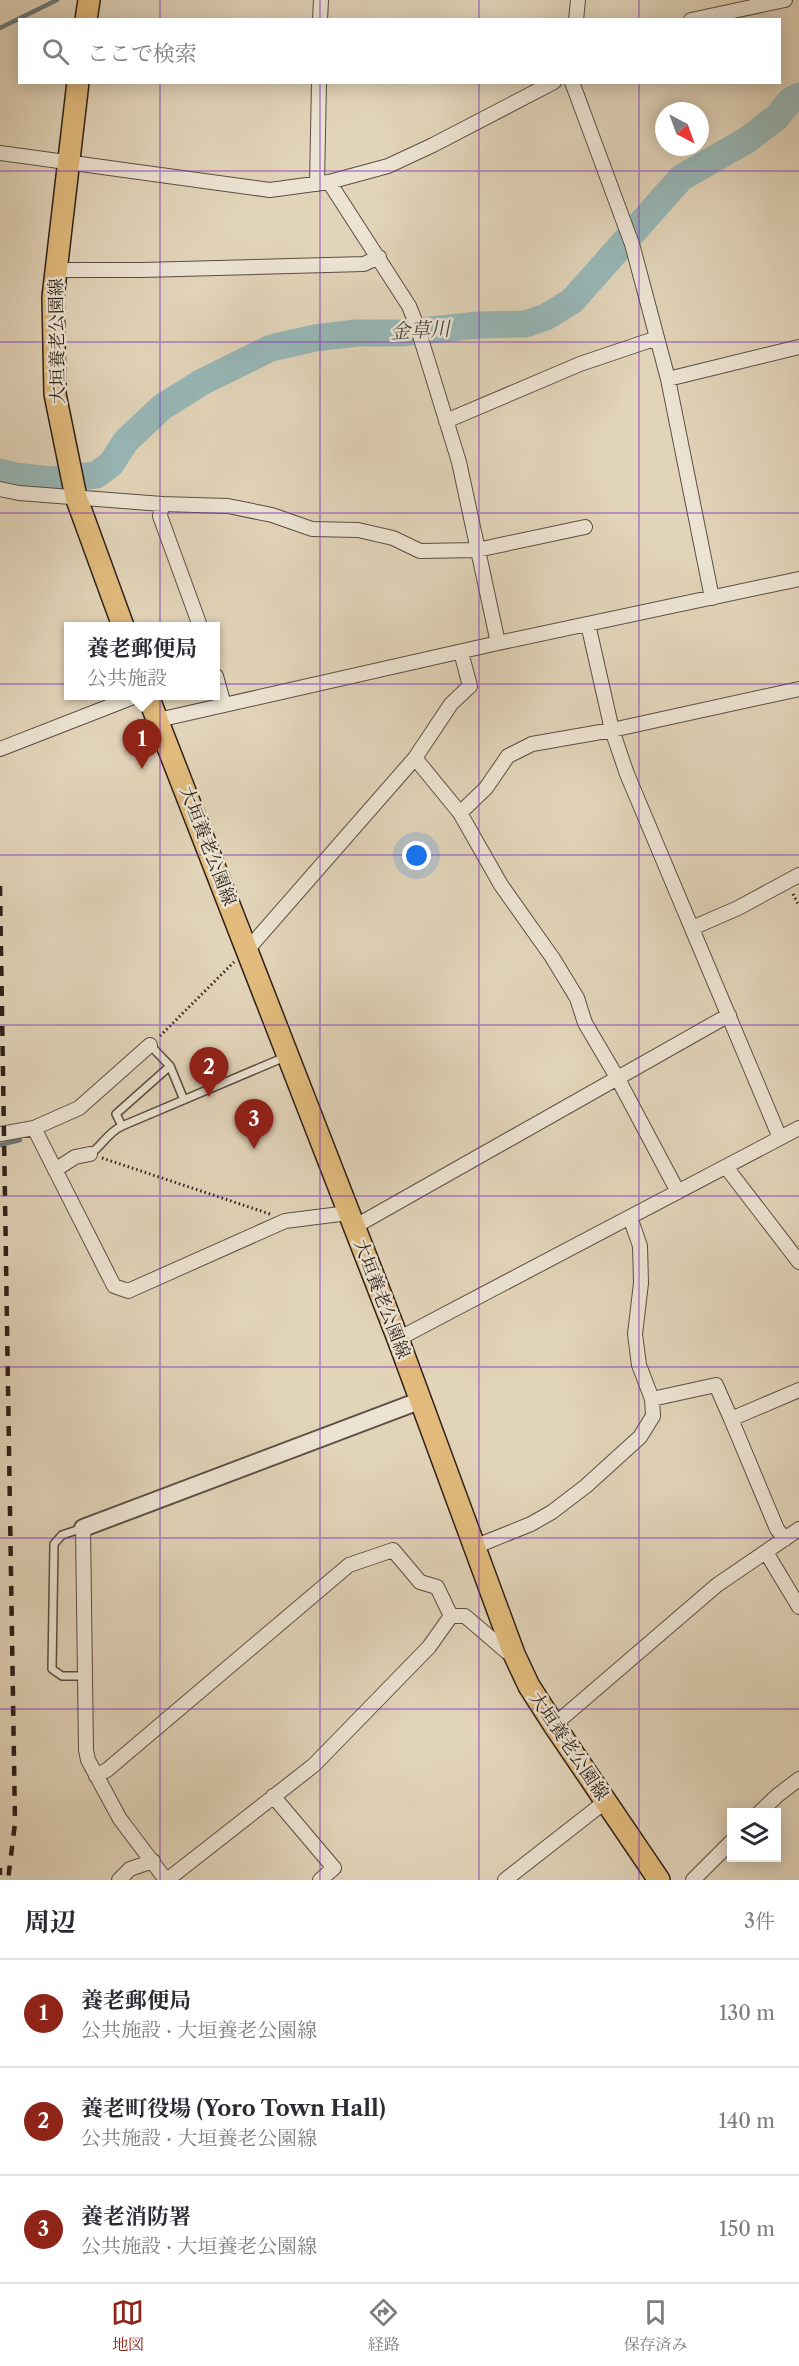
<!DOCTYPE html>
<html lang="ja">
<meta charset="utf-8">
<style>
:root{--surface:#fff;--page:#f7f7f7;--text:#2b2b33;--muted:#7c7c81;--line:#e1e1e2;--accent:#8f2418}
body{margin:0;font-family:"Libre Caslon Text","Noto Serif JP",serif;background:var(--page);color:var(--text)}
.controls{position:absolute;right:18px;bottom:18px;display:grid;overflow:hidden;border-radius:0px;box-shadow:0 3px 15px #0003}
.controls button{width:54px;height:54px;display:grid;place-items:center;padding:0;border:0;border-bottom:2px solid var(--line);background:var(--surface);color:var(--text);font:30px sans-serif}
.compass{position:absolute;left:655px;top:102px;width:54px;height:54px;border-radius:50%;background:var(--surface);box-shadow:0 3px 15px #0003;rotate:139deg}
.you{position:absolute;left:417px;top:856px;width:21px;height:21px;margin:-15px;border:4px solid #fff;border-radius:50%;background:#1a73e8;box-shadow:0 0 0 9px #1a73e833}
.badge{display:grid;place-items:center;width:39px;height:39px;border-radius:50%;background:var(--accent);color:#fff;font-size:20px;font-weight:700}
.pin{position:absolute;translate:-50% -50px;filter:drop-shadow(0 2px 3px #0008)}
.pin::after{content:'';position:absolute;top:32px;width:21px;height:18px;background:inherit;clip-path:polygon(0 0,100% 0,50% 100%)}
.popup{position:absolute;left:64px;top:622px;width:156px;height:78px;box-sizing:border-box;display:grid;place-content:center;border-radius:0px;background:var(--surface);filter:drop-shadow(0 2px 4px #0005);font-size:20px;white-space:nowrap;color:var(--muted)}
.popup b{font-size:22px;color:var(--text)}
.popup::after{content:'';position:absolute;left:50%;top:100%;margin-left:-12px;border:12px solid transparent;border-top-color:var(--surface)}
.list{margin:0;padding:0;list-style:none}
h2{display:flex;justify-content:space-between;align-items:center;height:78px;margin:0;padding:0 24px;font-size:26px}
h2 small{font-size:20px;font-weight:400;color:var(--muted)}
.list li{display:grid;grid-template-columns:39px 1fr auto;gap:18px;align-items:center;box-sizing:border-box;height:108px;padding:0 24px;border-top:2px solid var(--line)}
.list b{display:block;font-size:22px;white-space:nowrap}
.list p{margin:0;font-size:20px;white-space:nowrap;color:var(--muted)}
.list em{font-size:20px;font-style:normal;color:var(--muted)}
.icon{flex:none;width:33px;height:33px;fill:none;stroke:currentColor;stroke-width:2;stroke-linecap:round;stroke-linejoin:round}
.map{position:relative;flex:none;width:799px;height:1880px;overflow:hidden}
.search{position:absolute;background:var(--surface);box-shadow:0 3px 15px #0003;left:18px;right:18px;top:18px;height:66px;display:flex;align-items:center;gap:15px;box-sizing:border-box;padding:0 21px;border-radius:0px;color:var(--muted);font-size:22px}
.sheet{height:402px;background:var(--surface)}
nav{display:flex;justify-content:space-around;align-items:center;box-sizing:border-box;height:84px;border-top:2px solid var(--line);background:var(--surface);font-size:16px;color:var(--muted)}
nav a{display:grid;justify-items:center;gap:3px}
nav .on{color:var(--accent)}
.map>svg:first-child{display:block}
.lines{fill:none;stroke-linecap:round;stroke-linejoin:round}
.stream{stroke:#6d7b78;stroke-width:4.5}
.river{stroke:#97b7b7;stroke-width:27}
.service-casing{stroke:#5b4e42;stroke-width:10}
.minor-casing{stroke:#5b4e42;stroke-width:16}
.tertiary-casing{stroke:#5b4e42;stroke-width:20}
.primary-casing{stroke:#2e221a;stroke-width:24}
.path{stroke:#2e221a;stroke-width:3;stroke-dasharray:1.5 3;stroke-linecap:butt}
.service{stroke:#ece3d2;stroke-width:7}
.minor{stroke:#ece3d2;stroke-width:14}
.tertiary{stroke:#ece3d2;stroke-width:16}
.primary{stroke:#e1ba7c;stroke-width:21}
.rail{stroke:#2e221a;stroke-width:4.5;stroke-dasharray:10 10;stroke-linecap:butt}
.grid{fill:none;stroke:#7b2cbf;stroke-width:1.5;stroke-opacity:0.55}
.labels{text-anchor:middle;stroke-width:5;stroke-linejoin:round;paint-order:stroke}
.street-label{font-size:18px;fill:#2e221a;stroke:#ece3d2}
.water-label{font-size:20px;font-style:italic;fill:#484741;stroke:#ece3d2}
</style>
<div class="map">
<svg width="799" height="1880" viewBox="0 0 799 1880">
<rect width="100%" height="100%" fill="#e2d4b9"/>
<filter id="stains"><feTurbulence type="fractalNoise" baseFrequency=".00333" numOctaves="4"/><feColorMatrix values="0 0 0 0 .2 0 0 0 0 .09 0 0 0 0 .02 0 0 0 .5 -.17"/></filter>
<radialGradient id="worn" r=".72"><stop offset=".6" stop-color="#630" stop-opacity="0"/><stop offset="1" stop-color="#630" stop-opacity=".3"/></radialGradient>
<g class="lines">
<path class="stream" d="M0 28 57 0
M0 1145 20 1140"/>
<path class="river" d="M0 472 15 476 50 480 96 475 111 464 126 441 162 407 202 382 271 348 315 338 357 333H401L479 325 525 324 546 317 572 301 681 178 747 140 777 117 791 100 799 96"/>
<defs>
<path id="service" d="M150 1045 170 1066 184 1100
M122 1126 285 1057
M90 1154C103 1145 107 1133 122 1126L116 1114 170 1066
M83 1528 62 1535 54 1544 52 1669 62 1676H85"/>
<path id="minor" d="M320 20 321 0
M576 20 578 0
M691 20 785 0
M572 82 632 244 668 379 712 598
M0 153 270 190 329 182 388 166 433 145 554 82
M329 182 409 306 417 326 459 462 498 643
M317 184 319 82
M56 270H142L364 264 379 257
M668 379 799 347
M446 421 580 364 657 338
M0 489 19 493 162 504 228 506 272 515 312 529 358 530 393 538 420 551 477 550 585 527
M162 504 160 516 200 626
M588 624 612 730 627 774 780 1138
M216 676 224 705
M158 720 498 643 799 579
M0 749 136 696
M415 758 460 813 501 885 552 957 577 998 585 1023 618 1079 678 1192
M460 813 486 788 508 756 532 744 612 730 799 689
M692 928 738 908 799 875
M248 949 415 758 451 704 470 686 461 652
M34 1128 114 1286 128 1291 285 1221 348 1213
M0 1134 34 1128 79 1108 150 1045
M726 1167 799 1262
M55 1170 75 1157 90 1154
M354 1227 729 1015
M398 1339 799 1128
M652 1399 716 1385 731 1419 799 1390
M731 1419 777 1529 785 1539
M83 1528 86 1750 88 1760 120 1819 166 1880
M474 1547 531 1524 552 1512 586 1486 640 1437 653 1416 652 1399 639 1365 635 1334 641 1283 640 1246 630 1217
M766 1552 799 1607
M451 1616H465L507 1652 514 1654
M554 1725 717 1585 799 1529
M96 1776 107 1770 349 1565 393 1550 420 1582 437 1587 451 1616
M273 1796 334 1868 320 1880
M760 1812 778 1795 799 1779
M119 1880 130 1869 153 1861
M167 1880 314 1765 429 1647 451 1616
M505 1880 606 1801
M693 1880 732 1841"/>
<path id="tertiary" d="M83 1528 419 1401"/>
<path id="primary" d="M86 20 89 0
M78 82 53 297 55 394 76 497 123 626
M148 696 398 1339 514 1654 529 1686 554 1725 659 1880"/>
</defs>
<use href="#service" class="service-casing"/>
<use href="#minor" class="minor-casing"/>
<use href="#tertiary" class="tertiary-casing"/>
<use href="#primary" class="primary-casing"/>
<path class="path" d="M793 894 799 906
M160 1036 234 962
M102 1158 270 1214"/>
<use href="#service" class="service"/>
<use href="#minor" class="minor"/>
<use href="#tertiary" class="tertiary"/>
<use href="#primary" class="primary"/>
<path class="rail" d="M0 886 15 1823 8 1880
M0 1875V1868"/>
</g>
<path class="grid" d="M160 0V20M320 0V20M479 0V20M639 0V20M160 82V1880M320 82V1880M479 82V1880M639 82V1880M0 171H799M0 342H799M0 513H799M0 684H799M0 855H799M0 1025H799M0 1196H799M0 1367H799M0 1538H799M0 1709H799"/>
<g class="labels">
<g class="street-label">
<text transform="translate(57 341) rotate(-91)" y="6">大垣養老公園線</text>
<text transform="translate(208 846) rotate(69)" y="6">大垣養老公園線</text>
<text transform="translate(382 1299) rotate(69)" y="6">大垣養老公園線</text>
<text transform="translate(569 1746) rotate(56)" y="6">大垣養老公園線</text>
</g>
<g class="water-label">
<text transform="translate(420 330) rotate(-3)" y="7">金草川</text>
</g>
</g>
<rect width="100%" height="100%" filter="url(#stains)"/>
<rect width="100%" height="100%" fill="url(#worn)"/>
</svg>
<div class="controls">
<button><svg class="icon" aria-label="layers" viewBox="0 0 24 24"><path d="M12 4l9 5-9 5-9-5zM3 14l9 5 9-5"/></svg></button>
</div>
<svg class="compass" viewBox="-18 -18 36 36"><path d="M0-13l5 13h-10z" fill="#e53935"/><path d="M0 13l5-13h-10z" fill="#7c7c81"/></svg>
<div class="you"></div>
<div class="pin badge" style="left:142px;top:769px">1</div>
<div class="popup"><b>養老郵便局</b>公共施設</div>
<div class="pin badge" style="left:209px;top:1097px">2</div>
<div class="pin badge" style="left:254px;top:1149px">3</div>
<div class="search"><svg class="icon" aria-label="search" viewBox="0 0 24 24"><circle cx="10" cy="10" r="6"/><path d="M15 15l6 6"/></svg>ここで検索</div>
</div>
<section class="sheet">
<h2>周辺<small>3件</small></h2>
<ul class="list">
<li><span class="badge">1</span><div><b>養老郵便局</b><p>公共施設 · 大垣養老公園線</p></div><em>130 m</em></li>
<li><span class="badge">2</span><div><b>養老町役場 (Yoro Town Hall)</b><p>公共施設 · 大垣養老公園線</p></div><em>140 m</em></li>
<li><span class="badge">3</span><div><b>養老消防署</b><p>公共施設 · 大垣養老公園線</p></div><em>150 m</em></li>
</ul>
</section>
<nav>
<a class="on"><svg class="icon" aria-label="map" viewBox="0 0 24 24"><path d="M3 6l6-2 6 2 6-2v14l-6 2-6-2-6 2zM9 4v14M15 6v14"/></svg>地図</a>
<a><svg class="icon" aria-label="directions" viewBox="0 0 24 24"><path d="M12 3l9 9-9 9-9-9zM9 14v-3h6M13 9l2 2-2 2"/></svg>経路</a>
<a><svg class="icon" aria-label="saved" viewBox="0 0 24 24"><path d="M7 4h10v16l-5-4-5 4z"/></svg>保存済み</a>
</nav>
